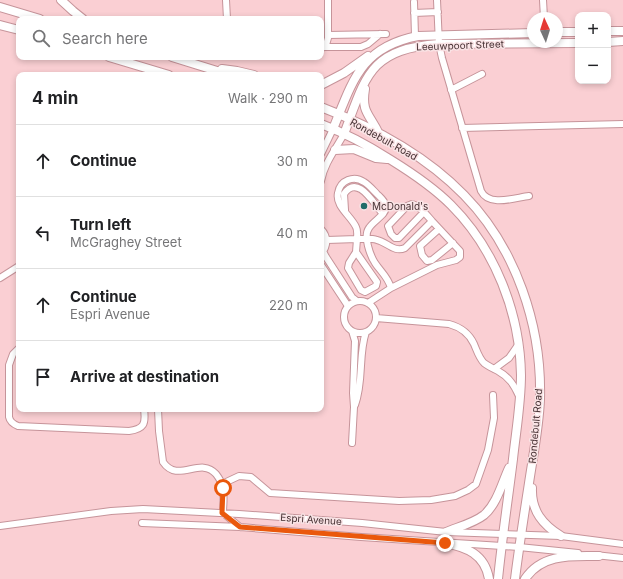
<!DOCTYPE html>
<meta charset="utf-8">
<style>
:root{--surface:#fff;--page:#f2f2f2;--text:#202124;--muted:#757577;--line:#e0e0e0}
body{margin:0;font-family:Inter,sans-serif;background:var(--page);color:var(--text)}
.controls{position:absolute;right:12px;top:12px;display:grid;overflow:hidden;border-radius:8px;box-shadow:0 2px 6px #0003}
.controls button{width:36px;height:36px;display:grid;place-items:center;padding:0;border:0;border-bottom:1px solid var(--line);background:var(--surface);color:var(--text);font:20px sans-serif}
.compass{position:absolute;left:527px;top:12px;width:36px;height:36px;border-radius:50%;background:var(--surface);box-shadow:0 2px 6px #0003;rotate:356deg}
.stop{position:absolute;width:12px;height:12px;margin:-9px;border:3px solid #ea580c;border-radius:50%;background:#fff}
.stop.end{background:#ea580c;border-color:#fff;box-shadow:0 1px 4px #0008}
.list{margin:0;padding:0;list-style:none}
h2{display:flex;justify-content:space-between;align-items:center;height:52px;margin:0;padding:0 16px;font-size:17px}
h2 small{font-size:13px;font-weight:400;color:var(--muted)}
.list li{display:grid;grid-template-columns:26px 1fr auto;gap:12px;align-items:center;box-sizing:border-box;height:72px;padding:0 16px;border-top:1px solid var(--line)}
.list b{display:block;font-size:15px;white-space:nowrap}
.list p{margin:0;font-size:13px;white-space:nowrap;color:var(--muted)}
.list em{font-size:13px;font-style:normal;color:var(--muted)}
.icon{flex:none;width:22px;height:22px;fill:none;stroke:currentColor;stroke-width:2;stroke-linecap:round;stroke-linejoin:round}
.map{position:relative;flex:none;width:623px;height:579px;overflow:hidden}
.search{position:absolute;background:var(--surface);box-shadow:0 2px 6px #0003;left:16px;top:16px;width:308px;height:44px;display:flex;align-items:center;gap:10px;box-sizing:border-box;padding:0 14px;border-radius:8px;color:var(--muted);font-size:15px}
.panel{position:absolute;background:var(--surface);box-shadow:0 2px 6px #0003;left:16px;top:72px;width:308px;height:340px;border-radius:8px}
.map>svg:first-child{display:block}
.lines{fill:none;stroke-linecap:round;stroke-linejoin:round}
.minor-casing{stroke:#c6949a;stroke-width:8}
.major-casing{stroke:#c6949a;stroke-width:10}
.minor{stroke:#fff;stroke-width:6}
.major{stroke:#fff;stroke-width:8}
.route{stroke:#ea580c;stroke-width:5}
.poi-dot{fill:#206c69;stroke:#f9e3e5;stroke-width:1.5}
.labels{text-anchor:middle;stroke-width:3;stroke-linejoin:round;paint-order:stroke}
.street-label{font-size:10px;fill:#463133;stroke:#f9e3e5}
.poi-label{font-size:10px;fill:#463133;stroke:#f9e3e5;text-anchor:start}
</style>
<div class="map">
<svg width="623" height="579" viewBox="0 0 623 579">
<rect width="100%" height="100%" fill="#facfd3"/>
<g class="lines">
<defs>
<path id="minor" d="M226 0 227 19
M437 0 439 44 442 58 481 191C489 207 514 198 529 196
M543 0 544 18
M414 2 415 36
M414 13 438 12
M328 35 386 34
M324 47H361L368 44 380 34
M322 48 326 45 328 38V0
M451 90 482 74
M462 128 623 124
M321 154 333 129
M321 181C324 164 335 150 344 134
M345 210 344 194C358 174 373 203 383 214
M321 229C328 236 328 246 321 254
M439 229 420 246 422 255 427 261 432 260 453 243
M327 240 357 239 356 252 349 263 348 268 361 290 365 292 376 286 377 282 356 252
M323 251 326 257 352 297 357 301
M321 265 348 306
M0 278 19 266
M391 288C388 277 381 272 375 263 370 255 363 236 369 228 373 221 386 215 386 207 386 202 381 198 377 194 373 190 369 185 364 182 354 175 340 180 338 193 335 206 351 216 356 227 358 231 357 235 357 239 363 239 371 238 377 240 387 242 394 253 405 248L432 221C426 214 420 206 412 204L407 206 388 226 391 234 395 238H399L424 212
M344 317a16 16 0 1 1 32 0a16 16 0 1 1-32 0Z
M368 303 391 288 437 265 456 260 460 257V251L432 221
M376 318 449 324C460 327 469 333 474 344 477 351 479 358 484 363 488 366 494 369 498 371 509 377 514 385 519 396
M19 348 13 354 9 365V417C10 422 13 424 18 426L129 431C144 429 146 424 144 409
M494 369 509 358 518 345
M355 405C364 381 358 355 366 332
M158 409 159 431 163 462C178 484 200 456 216 474 219 478 221 481 222 485 225 494 223 504 223 513
M352 443 354 407 353 393 355 341 352 331
M222 484 239 476 251 477 270 493 399 501 431 500 455 496 468 490 476 484 488 450 494 418 493 395
M223 513 240 527
M142 523 240 527 361 537 519 547 578 553
M0 526 111 511 143 509 239 514 362 523 446 532 561 536 623 544
M595 555 623 558"/>
<path id="major" d="M61 0 73 11 83 19
M0 7 40 19
M0 25 19 30
M608 31H623
M557 32H578
M608 42 623 41
M109 57 169 75
M172 57 230 75
M222 69 237 71 254 75
M321 85 344 73 368 56
M365 89C361 113 370 114 379 134
M321 107C373 127 425 155 464 195 516 248 542 326 540 399 539 427 533 456 529 483 524 515 519 547 515 579
M321 124C345 133 369 146 391 160 412 173 433 187 451 205 495 249 520 313 521 375 521 403 516 431 513 459 508 499 502 539 498 579
M333 129C353 80 361 47 418 36L533 33
M344 134C366 76 369 49 439 44L578 43
M335 150 354 149 376 158 387 159
M532 488C531 511 543 525 561 536
M446 532C458 527 474 523 484 515 497 504 502 483 509 468
M445 543C466 547 485 554 489 579
M525 579C542 553 572 556 599 556"/>
</defs>
<use href="#minor" class="minor-casing"/>
<use href="#major" class="major-casing"/>
<use href="#minor" class="minor"/>
<use href="#major" class="major"/>
</g>
<g class="lines">
<path class="route" d="M223 488 222 513 240 527 445 543"/>
</g>
<circle class="poi-dot" cx="364" cy="206" r="4"/>
<g class="labels">
<g class="street-label">
<text transform="translate(460 45) rotate(-2)" y="4">Leeuwpoort Street</text>
<text transform="translate(384 139) rotate(29)" y="4">Rondebult Road</text>
<text transform="translate(535 426) rotate(-85)" y="4">Rondebult Road</text>
<text transform="translate(311 519) rotate(4)" y="4">Espri Avenue</text>
</g>
<g class="poi-label">
<text x="372" y="210">McDonald's</text>
</g>
</g>
</svg>
<div class="controls">
<button>+</button>
<button>−</button>
</div>
<svg class="compass" viewBox="-18 -18 36 36"><path d="M0-13l5 13h-10z" fill="#e53935"/><path d="M0 13l5-13h-10z" fill="#757577"/></svg>
<div class="stop" style="left:223px;top:488px"></div>
<div class="stop end" style="left:445px;top:543px"></div>
<div class="search"><svg class="icon" aria-label="search" viewBox="0 0 24 24"><circle cx="10" cy="10" r="6"/><path d="M15 15l6 6"/></svg>Search here</div>
<section class="panel">
<h2>4 min<small>Walk · 290 m</small></h2>
<ul class="list">
<li><svg class="icon" aria-label="ahead" viewBox="0 0 24 24"><path d="M12 20V5M6 11l6-6 6 6"/></svg><div><b>Continue</b></div><em>30 m</em></li>
<li><svg class="icon" aria-label="left" viewBox="0 0 24 24"><path d="M17 20v-9H6M10 6l-5 5 5 5"/></svg><div><b>Turn left</b><p>McGraghey Street</p></div><em>40 m</em></li>
<li><svg class="icon" aria-label="ahead" viewBox="0 0 24 24"><path d="M12 20V5M6 11l6-6 6 6"/></svg><div><b>Continue</b><p>Espri Avenue</p></div><em>220 m</em></li>
<li><svg class="icon" aria-label="arrive" viewBox="0 0 24 24"><path d="M6 21V4h12l-3 4 3 4H6"/></svg><div><b>Arrive at destination</b></div></li>
</ul>
</section>
</div>
